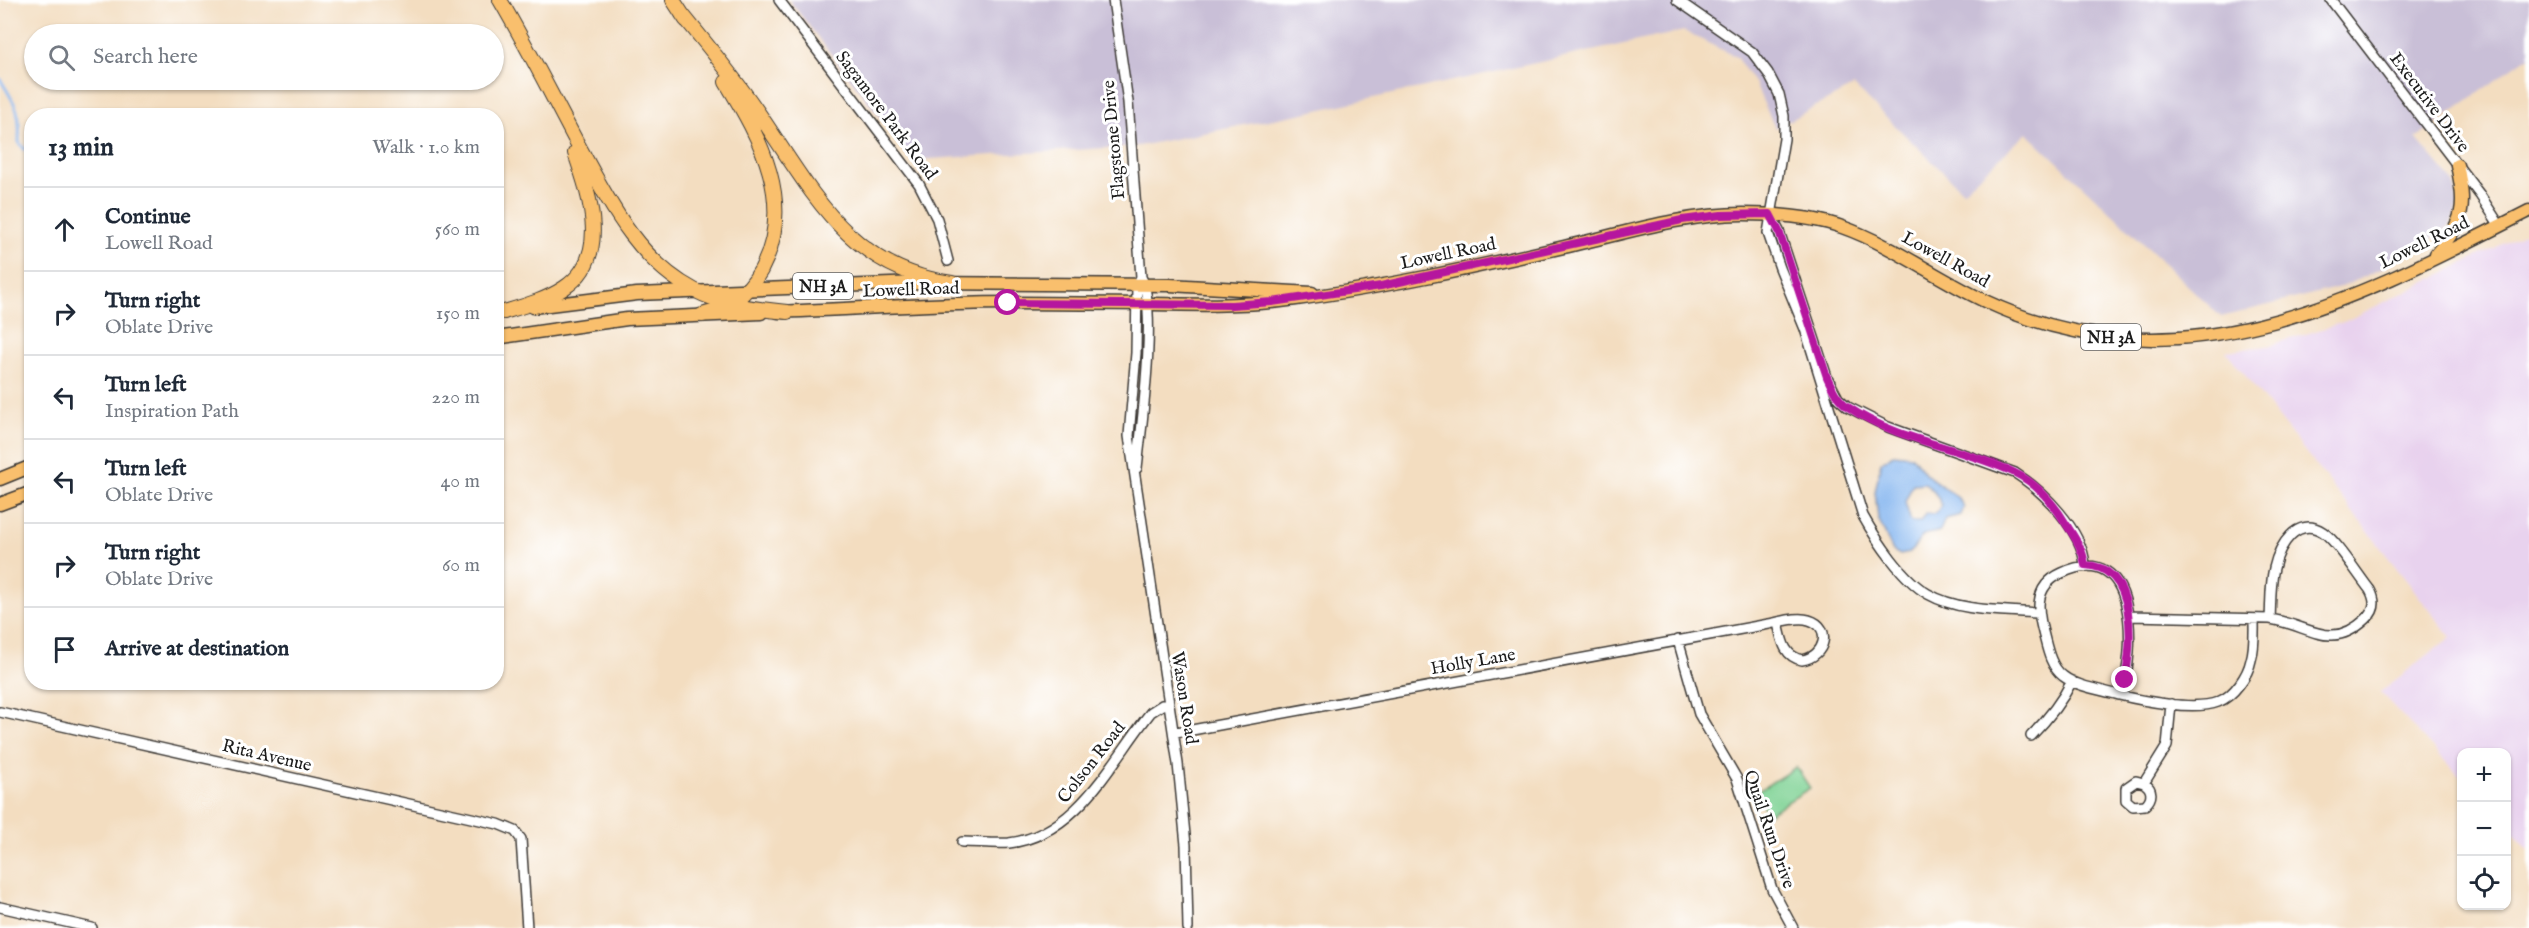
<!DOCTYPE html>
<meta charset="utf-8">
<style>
:root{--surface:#fff;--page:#f6f6f7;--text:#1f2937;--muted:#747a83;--line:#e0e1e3}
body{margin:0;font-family:"IM FELL English",serif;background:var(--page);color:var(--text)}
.controls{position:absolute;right:18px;bottom:18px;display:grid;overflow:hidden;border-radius:12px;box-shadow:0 2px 4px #0004}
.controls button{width:54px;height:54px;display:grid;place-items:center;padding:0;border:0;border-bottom:2px solid var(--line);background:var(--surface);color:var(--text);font:30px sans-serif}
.stop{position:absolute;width:18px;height:18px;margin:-14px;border:4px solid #b5179e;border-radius:50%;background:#fff}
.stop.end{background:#b5179e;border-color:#fff;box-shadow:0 2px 6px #0008}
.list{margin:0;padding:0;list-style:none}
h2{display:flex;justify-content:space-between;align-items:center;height:78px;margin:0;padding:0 24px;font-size:26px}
h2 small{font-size:20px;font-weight:400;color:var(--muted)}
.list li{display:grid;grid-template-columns:39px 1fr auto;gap:18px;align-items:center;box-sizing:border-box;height:84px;padding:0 24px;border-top:2px solid var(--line)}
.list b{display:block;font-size:22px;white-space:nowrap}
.list p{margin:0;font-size:20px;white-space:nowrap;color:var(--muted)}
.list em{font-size:20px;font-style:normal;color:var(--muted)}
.icon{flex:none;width:33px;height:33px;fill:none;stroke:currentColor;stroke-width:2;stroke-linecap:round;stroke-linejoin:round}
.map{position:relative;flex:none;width:2529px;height:928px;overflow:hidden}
.search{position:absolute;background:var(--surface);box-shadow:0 2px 4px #0004;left:24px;top:24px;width:480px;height:66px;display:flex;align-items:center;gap:15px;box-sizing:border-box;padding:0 21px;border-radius:33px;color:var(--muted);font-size:22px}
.panel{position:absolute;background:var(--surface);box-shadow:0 2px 4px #0004;left:24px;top:108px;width:480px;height:582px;border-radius:24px}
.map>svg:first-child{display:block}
.built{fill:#e8d2ee}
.industrial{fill:#c9bfd7}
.green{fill:#80d395;stroke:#4e7858;stroke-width:1.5}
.water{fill:#82b4ef;stroke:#4f6886;stroke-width:1.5;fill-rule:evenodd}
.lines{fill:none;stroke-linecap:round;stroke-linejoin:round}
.stream{stroke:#82b4ef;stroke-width:3}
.minor-casing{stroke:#3c3935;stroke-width:12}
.major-casing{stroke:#3c3935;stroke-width:15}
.highway-casing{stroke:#3c3935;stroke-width:16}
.minor{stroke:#fff;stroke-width:9}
.major{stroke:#f9bf6d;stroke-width:12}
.highway{stroke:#f9bf6d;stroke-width:14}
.route{stroke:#b5179e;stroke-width:8}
.labels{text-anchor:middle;stroke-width:6;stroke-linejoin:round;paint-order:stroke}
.shield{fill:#fff;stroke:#606060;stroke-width:1.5}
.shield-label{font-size:16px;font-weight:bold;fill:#1c1c1c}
.street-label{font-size:18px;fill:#1c1c1c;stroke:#fff}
</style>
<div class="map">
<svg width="2529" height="928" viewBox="0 0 2529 928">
<rect width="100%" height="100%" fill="#fff"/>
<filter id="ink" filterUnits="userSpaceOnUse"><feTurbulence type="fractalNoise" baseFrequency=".0167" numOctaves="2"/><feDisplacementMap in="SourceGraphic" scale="12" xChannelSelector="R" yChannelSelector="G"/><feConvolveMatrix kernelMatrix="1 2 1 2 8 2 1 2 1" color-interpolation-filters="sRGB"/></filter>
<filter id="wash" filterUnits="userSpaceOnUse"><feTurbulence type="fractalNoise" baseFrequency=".008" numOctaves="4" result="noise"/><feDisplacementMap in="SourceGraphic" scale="24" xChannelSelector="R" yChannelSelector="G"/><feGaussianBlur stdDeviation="1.35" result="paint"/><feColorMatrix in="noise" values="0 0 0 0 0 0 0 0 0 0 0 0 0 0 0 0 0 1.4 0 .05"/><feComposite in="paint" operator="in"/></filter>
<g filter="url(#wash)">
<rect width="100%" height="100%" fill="#f3ddc0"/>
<path class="built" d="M2529 231V850L2507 826 2506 752H2462L2461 778 2380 692 2451 637 2226 351 2268 346 2344 322Z"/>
<path class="industrial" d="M789 0H2529V56L2416 138 2453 182 2459 205 2450 225 2441 233 2381 269 2344 286 2221 317 2027 133 1963 191 1854 86 1775 128 1755 84 1736 57 1684 31 1299 114 1139 146 913 160Z"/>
<path class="green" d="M1796 767 1810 788 1768 814 1755 793Z"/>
<path class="water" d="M1894 454 1912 456 1926 474 1958 498 1964 507 1961 515 1945 519 1940 531 1923 535 1910 553 1900 555 1893 551 1878 519 1875 492 1881 462ZM1925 483 1935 493 1942 505 1935 514 1926 513 1920 522H1911L1905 502 1913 484Z"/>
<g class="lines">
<path class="stream" d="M0 79C16 105 21 111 19 142L24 149H32"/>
</g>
</g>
<g filter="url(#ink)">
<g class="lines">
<defs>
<path id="minor" d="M779 0 919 184 937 219 948 261
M1113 0 1128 102 1141 277C1158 306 1141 430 1137 468
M1677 0 1752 52 1768 73 1779 94 1784 116V139L1768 233 1780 268 1805 329 1863 516C1877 541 1903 580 1928 594 1960 612 2002 610 2037 613
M2331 0 2480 195 2500 226
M1770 214 1779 231 1827 377 1838 398 1848 407 1888 427 2015 473C2043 491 2082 529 2085 565
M1141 277 1137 285 1136 353 1129 436 1178 764 1186 845 1188 928
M2129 616 2270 619C2310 625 2330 652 2366 619 2376 610 2376 601 2370 590 2358 575 2337 541 2323 532 2297 515 2279 546 2274 568 2270 584 2271 603 2270 619
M1678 640 1699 714 1737 779 1772 889 1793 928
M2121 695C2136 651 2139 538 2062 573 2031 587 2038 614 2045 640 2048 652 2052 668 2063 676 2077 687 2102 690 2119 695 2143 701 2195 711 2218 702 2234 696 2248 675 2251 660 2255 647 2254 632 2254 619
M0 712 498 824 515 831 521 839 527 928
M1174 732 1192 730C1385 694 1577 658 1769 624 1781 622 1797 616 1809 620 1833 627 1825 657 1802 660 1783 656 1782 639 1778 623
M2031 736C2048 719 2061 703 2072 681
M2144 783C2153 789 2153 798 2145 805L2133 806 2126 800V788L2136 781 2144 783 2167 746 2171 704
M962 842C977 842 994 844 1009 843 1078 835 1112 760 1151 712L1162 705 1169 704
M0 907 92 928"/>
<path id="major" d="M2436 254C2465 220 2466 207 2457 165
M533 307 637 294 917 283 1170 285 1312 293
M778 312C857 309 936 303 1014 303 1060 303 1105 304 1151 304 1200 305 1248 306 1296 299 1386 287 1476 267 1564 247 1622 234 1683 214 1743 214 1775 214 1811 216 1842 227 1893 245 1937 279 1987 302 2182 392 2355 300 2529 211
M496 338 627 319 761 313
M0 479 32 466
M0 504 32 492"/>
<path id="highway" d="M500 0C527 46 551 94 576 141 607 197 634 258 694 290 722 305 756 309 787 312
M673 0 686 20
M682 14C707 45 733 76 755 108 810 187 846 269 952 283
M504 312C524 306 546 300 564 288 611 257 590 197 575 153
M702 315C729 308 747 295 761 270 796 204 761 139 726 82"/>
</defs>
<use href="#minor" class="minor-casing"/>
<use href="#major" class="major-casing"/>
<use href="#highway" class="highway-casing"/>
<use href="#minor" class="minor"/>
<use href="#major" class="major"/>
<use href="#highway" class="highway"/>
</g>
</g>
<g class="lines" filter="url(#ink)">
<path class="route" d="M1008 303 1232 305 1272 302 1381 286 1682 220 1721 215 1770 214 1779 231 1827 377C1832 388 1837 399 1848 407 1897 441 1962 447 2015 473 2036 483 2054 504 2066 524 2075 538 2083 549 2085 565 2138 567 2132 643 2125 680"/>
</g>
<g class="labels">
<g class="shield">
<rect x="793" y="273" width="60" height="26" rx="4.5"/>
<rect x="2081" y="324" width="60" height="26" rx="4.5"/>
</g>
<g class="shield-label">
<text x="823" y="292">NH 3A</text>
<text x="2111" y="343">NH 3A</text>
</g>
<g class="street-label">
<text transform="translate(2430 102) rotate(53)" y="6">Executive Drive</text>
<text transform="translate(887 115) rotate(53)" y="6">Sagamore Park Road</text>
<text transform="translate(1113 140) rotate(-95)" y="6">Flagstone Drive</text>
<text transform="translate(2424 242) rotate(-26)" y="6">Lowell Road</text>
<text transform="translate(1448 253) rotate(-12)" y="6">Lowell Road</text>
<text transform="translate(1946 259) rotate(29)" y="6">Lowell Road</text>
<text transform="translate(911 289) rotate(-2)" y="6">Lowell Road</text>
<text transform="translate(1473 661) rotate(-10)" y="6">Holly Lane</text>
<text transform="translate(1185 698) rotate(81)" y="6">Wason Road</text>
<text transform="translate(267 755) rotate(13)" y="6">Rita Avenue</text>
<text transform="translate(1091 762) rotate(-52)" y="6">Colson Road</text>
<text transform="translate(1770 829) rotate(71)" y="6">Quail Run Drive</text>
</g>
</g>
</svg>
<div class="controls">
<button>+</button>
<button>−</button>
<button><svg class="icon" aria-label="locate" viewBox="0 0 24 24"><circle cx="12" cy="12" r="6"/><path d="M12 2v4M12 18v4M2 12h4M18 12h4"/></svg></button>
</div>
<div class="stop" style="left:1008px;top:303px"></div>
<div class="stop end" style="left:2125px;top:680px"></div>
<div class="search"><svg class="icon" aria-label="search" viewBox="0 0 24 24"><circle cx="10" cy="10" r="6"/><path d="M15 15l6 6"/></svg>Search here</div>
<section class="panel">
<h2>13 min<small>Walk · 1.0 km</small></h2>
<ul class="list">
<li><svg class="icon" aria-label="ahead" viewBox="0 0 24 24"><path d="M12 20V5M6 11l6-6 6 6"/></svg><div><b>Continue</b><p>Lowell Road</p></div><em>560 m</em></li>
<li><svg class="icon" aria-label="right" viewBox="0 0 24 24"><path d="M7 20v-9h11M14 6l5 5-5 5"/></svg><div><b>Turn right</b><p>Oblate Drive</p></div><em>150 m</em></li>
<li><svg class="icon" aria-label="left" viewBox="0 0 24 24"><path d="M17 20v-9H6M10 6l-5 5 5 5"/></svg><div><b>Turn left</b><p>Inspiration Path</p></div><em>220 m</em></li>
<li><svg class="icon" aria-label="left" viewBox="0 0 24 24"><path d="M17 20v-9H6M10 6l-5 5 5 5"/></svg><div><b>Turn left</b><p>Oblate Drive</p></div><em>40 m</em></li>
<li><svg class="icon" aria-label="right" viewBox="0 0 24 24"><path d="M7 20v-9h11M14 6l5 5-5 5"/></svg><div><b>Turn right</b><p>Oblate Drive</p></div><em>60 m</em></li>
<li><svg class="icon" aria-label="arrive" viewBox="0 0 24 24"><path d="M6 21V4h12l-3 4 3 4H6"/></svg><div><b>Arrive at destination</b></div></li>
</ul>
</section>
</div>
